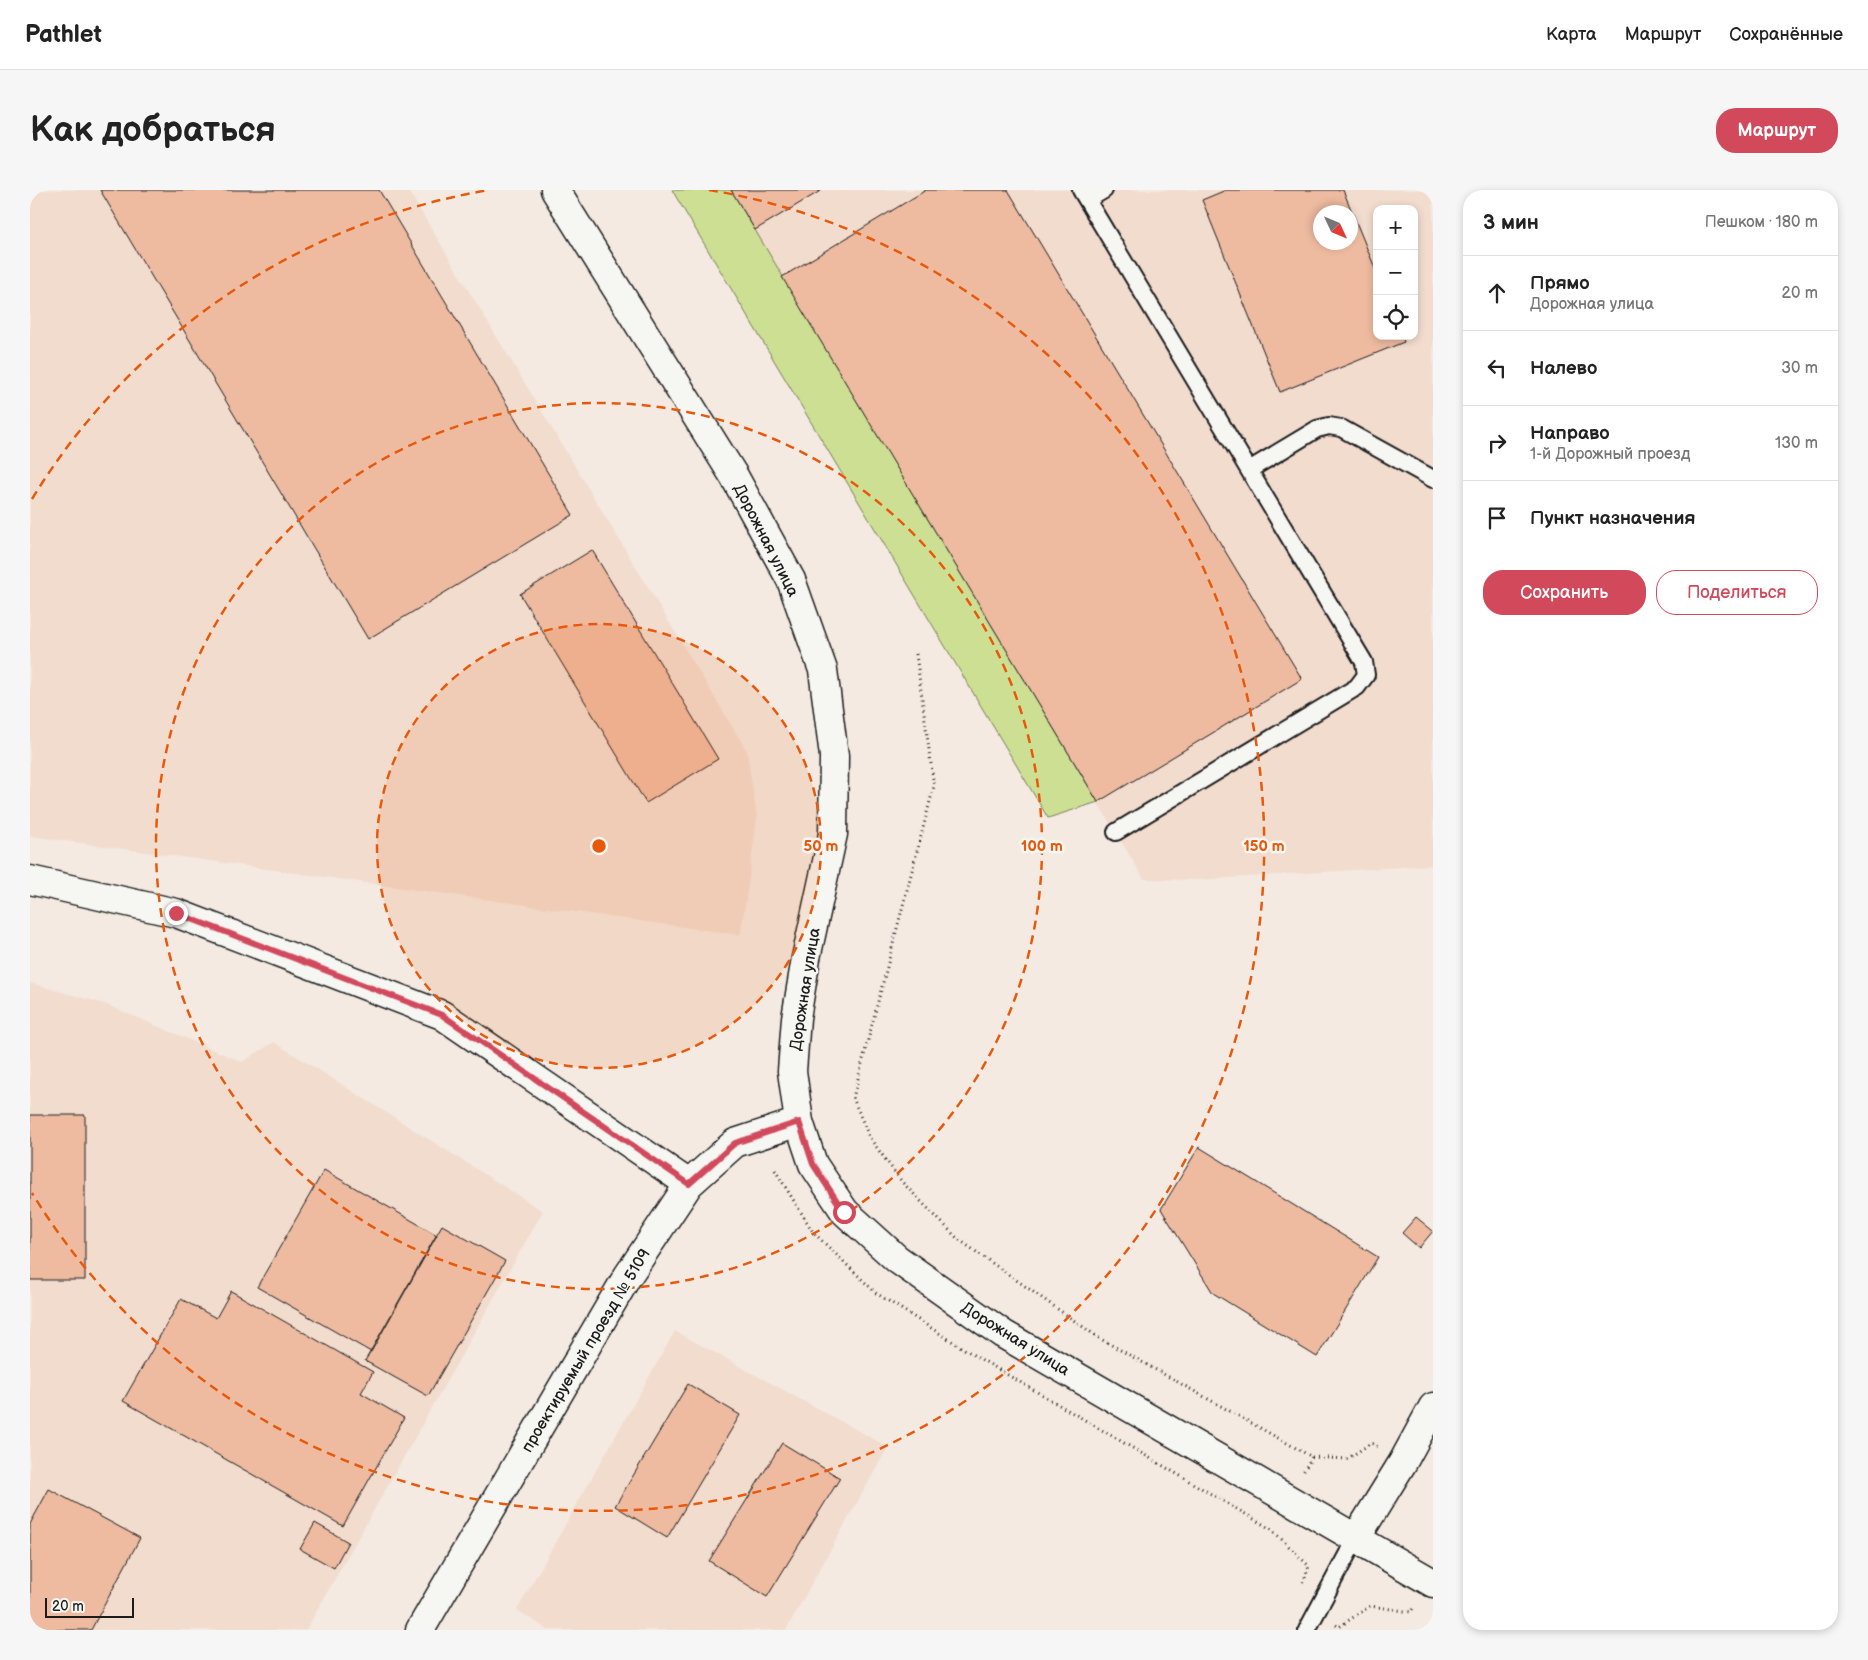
<!DOCTYPE html>
<html lang="ru">
<meta charset="utf-8">
<style>
:root{--surface:#fff;--page:#f6f6f6;--text:#222;--muted:#767676;--line:#e0e0e0;--accent:#d1495b}
body{margin:0;font-family:"Balsamiq Sans",sans-serif;background:var(--page);color:var(--text)}
.controls{position:absolute;right:15px;top:15px;display:grid;overflow:hidden;border-radius:10px;box-shadow:0 2px 8px #0003}
.controls button{width:45px;height:45px;display:grid;place-items:center;padding:0;border:0;border-bottom:1px solid var(--line);background:var(--surface);color:var(--text);font:25px sans-serif}
.compass{position:absolute;left:1283px;top:15px;width:45px;height:45px;border-radius:50%;background:var(--surface);box-shadow:0 2px 8px #0003;rotate:134deg}
.scale{position:absolute;left:15px;bottom:12px;width:89px;box-sizing:border-box;padding-left:5px;border:2px solid #1c1c1c;border-top:0;font-size:14px;line-height:18px;white-space:nowrap;color:#1c1c1c;-webkit-text-stroke:4px #f6f6f2;paint-order:stroke}
.stop{position:absolute;width:15px;height:15px;margin:-11px;border:4px solid #d1495b;border-radius:50%;background:#fff}
.stop.end{background:#d1495b;border-color:#fff;box-shadow:0 1px 5px #0008}
.list{margin:0;padding:0;list-style:none}
h2{display:flex;justify-content:space-between;align-items:center;height:65px;margin:0;padding:0 20px;font-size:21px}
h2 small{font-size:16px;font-weight:400;color:var(--muted)}
.list li{display:grid;grid-template-columns:32px 1fr auto;gap:15px;align-items:center;box-sizing:border-box;height:75px;padding:0 20px;border-top:1px solid var(--line)}
.list b{display:block;font-size:19px;white-space:nowrap}
.list p{margin:0;font-size:16px;white-space:nowrap;color:var(--muted)}
.list em{font-size:16px;font-style:normal;color:var(--muted)}
.actions{display:flex;gap:10px;padding:15px 20px}
.actions a{flex:1;padding:11px 0;border:1px solid var(--accent);border-radius:20px;text-align:center;font-size:18px;color:var(--accent)}
.actions .main{background:var(--accent);color:#fff}
.icon{flex:none;width:28px;height:28px;fill:none;stroke:currentColor;stroke-width:2;stroke-linecap:round;stroke-linejoin:round}
.map{position:relative;flex:none;width:1403px;height:1440px;overflow:hidden;border-radius:20px}
header{display:flex;align-items:center;gap:30px;box-sizing:border-box;height:70px;padding:0 25px;background:var(--surface);border-bottom:1px solid var(--line)}
header strong{font-size:24px}
nav{display:flex;gap:28px;margin-inline-start:auto;font-size:18px}
.intro{display:flex;align-items:center;justify-content:space-between;box-sizing:border-box;height:120px;padding:0 30px}
h1{margin:0;font-size:35px}
.button{padding:12px 22px;border-radius:20px;background:var(--accent);color:#fff;font-size:18px;font-weight:700}
main{display:flex;gap:30px;padding:0 30px}
aside{flex:1;background:var(--surface);border-radius:20px;box-shadow:0 2px 8px #0003}
.map>svg:first-child{display:block}
.built{fill:#f2dcce;fill-rule:evenodd}
.green{fill:#cddf93;stroke:#747e58}
.building{fill:#eebba0;stroke:#1c1c1c;fill-rule:evenodd}
.lines{fill:none;stroke-linecap:round;stroke-linejoin:round}
.service-casing{stroke:#1c1c1c;stroke-width:20}
.minor-casing{stroke:#1c1c1c;stroke-width:31}
.tertiary-casing{stroke:#1c1c1c;stroke-width:31}
.secondary-casing{stroke:#1c1c1c;stroke-width:31}
.path{stroke:#1c1c1c;stroke-width:3;stroke-dasharray:1 4;stroke-linecap:butt}
.service{stroke:#f6f6f2;stroke-width:16}
.minor{stroke:#f6f6f2;stroke-width:28}
.tertiary{stroke:#f6f6f2;stroke-width:28}
.secondary{stroke:#f6f6f2;stroke-width:28}
.route{stroke:#d1495b;stroke-width:6}
.ring{fill:none;stroke:#e8590c;stroke-width:2.5;stroke-dasharray:9 6}
.labels{text-anchor:middle;stroke-width:5;stroke-linejoin:round;paint-order:stroke}
.street-label{font-size:16px;fill:#1c1c1c;stroke:#f6f6f2}
.centre{fill:#e8590c;stroke:#f6f6f2;stroke-width:2.5}
.ring-label{font-size:15px;text-anchor:middle;font-weight:bold;fill:#e8590c;stroke:#f6f6f2;stroke-width:5;stroke-linejoin:round;paint-order:stroke}
</style>
<header>
<strong>Pathlet</strong>
<nav><a>Карта</a><a>Маршрут</a><a>Сохранённые</a></nav>
</header>
<div class="intro"><h1>Как добраться</h1><a class="button">Маршрут</a></div>
<main>
<div class="map">
<svg width="1403" height="1440" viewBox="0 0 1403 1440">
<rect width="100%" height="100%" fill="#f4eae2"/>
<filter id="ink" filterUnits="userSpaceOnUse"><feTurbulence type="fractalNoise" baseFrequency=".02" numOctaves="2"/><feDisplacementMap in="SourceGraphic" scale="10" xChannelSelector="R" yChannelSelector="G"/><feConvolveMatrix kernelMatrix="1 2 1 2 8 2 1 2 1" color-interpolation-filters="sRGB"/></filter>
<g filter="url(#ink)">
<path class="built" d="M0 0H378L717 561 727 628 716 710 710 745 0 646Z
M699 0H1403V675L1168 690 1114 689 762 111ZM1347 19H1384V146H1347ZM1290 22H1320V52H1290Z
M0 793 75 814 212 872 244 852 513 1021 276 1440H0Z
M645 1141 858 1257 756 1440H518L487 1420Z"/>
<path class="green" d="M642 0H701L1068 612 1018 628Z"/>
<path class="building" d="M70 0H349L543 325 338 449Z
M701 0H792L725 40Z
M896 0H978L1272 489 1068 612 752 87Z
M1196 0H1313L1347 83V146H1372L1374 152 1250 202 1172 10ZM1290 22H1320V52H1290Z
M562 360 688 569 616 613 490 404Z
M0 925H55V1090H0Z
M1169 957 1348 1067 1287 1167 1183 1103 1131 1019Z
M294 980 407 1045 341 1162 227 1097Z
M1386 1027 1403 1041 1389 1058 1372 1043Z
M412 1035 475 1071 398 1206 335 1171Z
M201 1101 343 1182 331 1203 374 1228 313 1336 93 1211 151 1109 186 1128Z
M658 1194 710 1225 637 1348 585 1316Z
M752 1253 810 1288 737 1407 679 1371Z
M19 1299 110 1348 61 1440H0V1334Z
M285 1333 318 1352 304 1378 270 1359Z"/>
<g class="lines">
<defs>
<path id="service" d="M1051 0 1334 472 1336 485 1327 497 1086 642
M1057 10 1074 0
M1219 280 1287 239 1299 236 1311 238 1403 289
M1277 1440 1326 1348"/>
<path id="minor" d="M0 690 146 723 412 825 659 994
M390 1440 597 1087 659 994 705 953 769 932"/>
<path id="tertiary" d="M1326 1348 1373 1272 1403 1217"/>
<path id="secondary" d="M525 0 704 286 761 390 793 480 804 566 803 644 776 768 766 828 762 881 769 932 783 974 815 1022 867 1069 973 1144 1403 1393"/>
</defs>
<use href="#service" class="service-casing"/>
<use href="#minor" class="minor-casing"/>
<use href="#tertiary" class="tertiary-casing"/>
<use href="#secondary" class="secondary-casing"/>
<path class="path" d="M886 464 904 596 823 908 839 947 872 992 928 1049 1069 1148 1282 1267 1272 1284
M745 980 783 1042 846 1103 942 1164 1241 1339 1279 1376 1273 1393
M1282 1267 1317 1269 1341 1253 1350 1258
M1306 1435 1309 1437 1340 1416 1381 1422 1384 1416"/>
<use href="#service" class="service"/>
<use href="#minor" class="minor"/>
<use href="#tertiary" class="tertiary"/>
<use href="#secondary" class="secondary"/>
</g>
</g>
<g class="lines" filter="url(#ink)">
<path class="route" d="M146 723 412 825 659 994 705 953 769 932 783 974 814 1022"/>
</g>
<circle cx="569" cy="656" r="222" fill="#e8590c" fill-opacity=".12"/>
<g class="ring">
<circle cx="569" cy="656" r="222"/>
<circle cx="569" cy="656" r="443"/>
<path d="M2 309A665 665 0 0 1 459 0M679 0A665 665 0 1 1 2 1003"/>
</g>
<g class="labels">
<g class="street-label">
<text transform="translate(737 350) rotate(63)" y="6">Дорожная улица</text>
<text transform="translate(774 799) rotate(-81)" y="6">Дорожная улица</text>
<text transform="translate(986 1148) rotate(32)" y="6">Дорожная улица</text>
<text transform="translate(555 1160) rotate(-59)" y="6">проектируемый проезд № 5109</text>
</g>
</g>
<circle cx="569" cy="656" r="8" class="centre"/>
<g class="ring-label">
<text x="791" y="661">50 m</text>
<text x="1012" y="661">100 m</text>
<text x="1234" y="661">150 m</text>
</g>
</svg>
<div class="controls">
<button>+</button>
<button>−</button>
<button><svg class="icon" aria-label="locate" viewBox="0 0 24 24"><circle cx="12" cy="12" r="6"/><path d="M12 2v4M12 18v4M2 12h4M18 12h4"/></svg></button>
</div>
<svg class="compass" viewBox="-18 -18 36 36"><path d="M0-13l5 13h-10z" fill="#e53935"/><path d="M0 13l5-13h-10z" fill="#767676"/></svg>
<div class="scale">20 m</div>
<div class="stop" style="left:814px;top:1022px"></div>
<div class="stop end" style="left:146px;top:723px"></div>
</div>
<aside>
<h2>3 мин<small>Пешком · 180 m</small></h2>
<ul class="list">
<li><svg class="icon" aria-label="ahead" viewBox="0 0 24 24"><path d="M12 20V5M6 11l6-6 6 6"/></svg><div><b>Прямо</b><p>Дорожная улица</p></div><em>20 m</em></li>
<li><svg class="icon" aria-label="left" viewBox="0 0 24 24"><path d="M17 20v-9H6M10 6l-5 5 5 5"/></svg><div><b>Налево</b></div><em>30 m</em></li>
<li><svg class="icon" aria-label="right" viewBox="0 0 24 24"><path d="M7 20v-9h11M14 6l5 5-5 5"/></svg><div><b>Направо</b><p>1-й Дорожный проезд</p></div><em>130 m</em></li>
<li><svg class="icon" aria-label="arrive" viewBox="0 0 24 24"><path d="M6 21V4h12l-3 4 3 4H6"/></svg><div><b>Пункт назначения</b></div></li>
</ul>
<div class="actions"><a class="main">Сохранить</a><a>Поделиться</a></div>
</aside>
</main>
